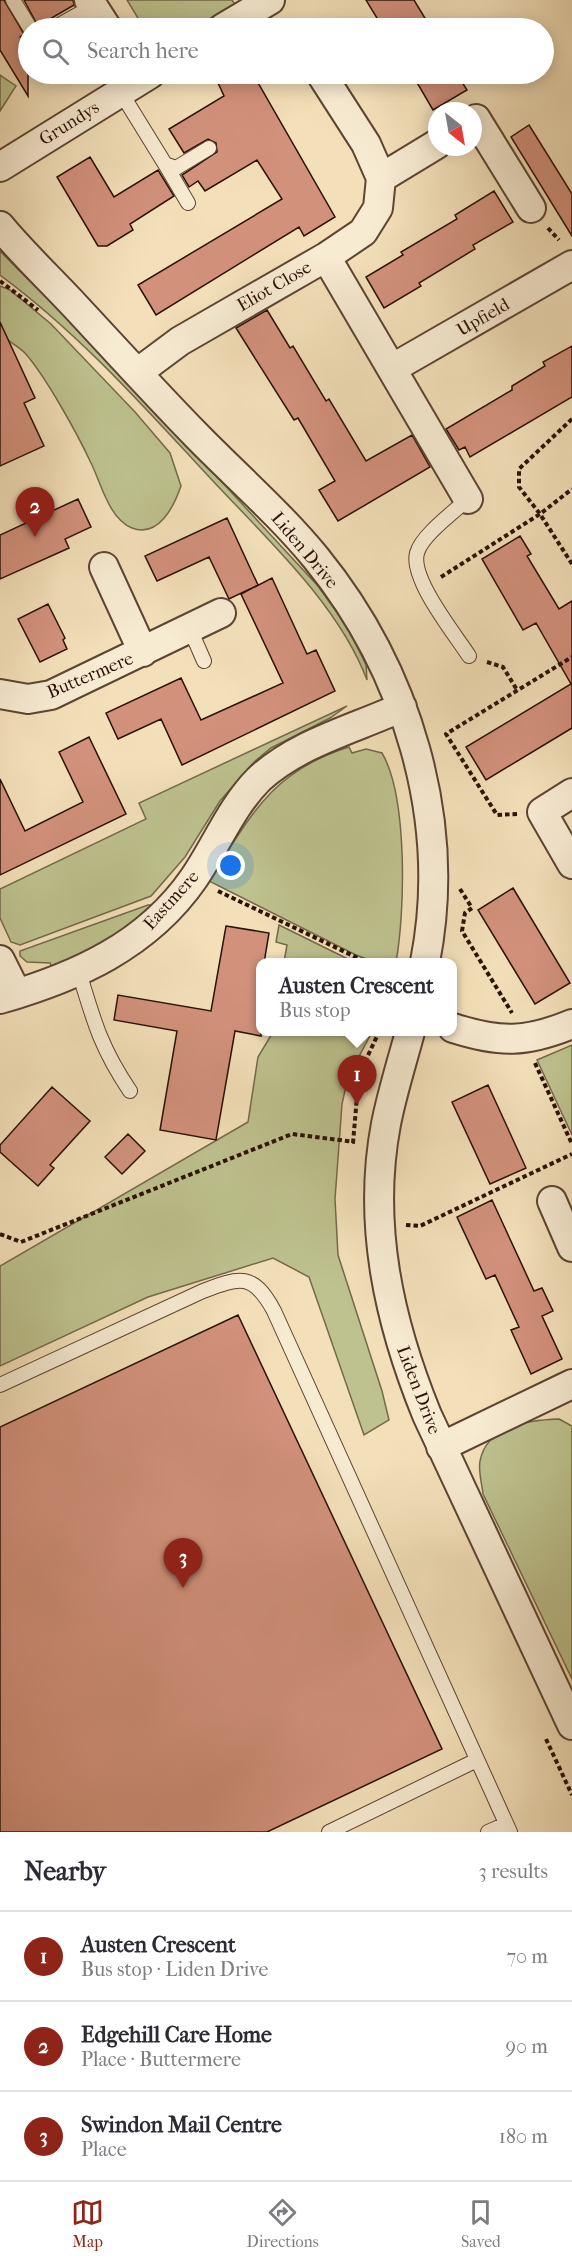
<!DOCTYPE html>
<meta charset="utf-8">
<style>
:root{--surface:#fff;--page:#f7f7f7;--text:#2b2b33;--muted:#7c7c81;--line:#e1e1e2;--accent:#8f2418}
body{margin:0;font-family:"IM FELL French Canon",serif;background:var(--page);color:var(--text)}
.compass{position:absolute;left:428px;top:102px;width:54px;height:54px;border-radius:50%;background:var(--surface);box-shadow:0 3px 15px #0003;rotate:149deg}
.you{position:absolute;left:231px;top:866px;width:21px;height:21px;margin:-15px;border:4px solid #fff;border-radius:50%;background:#1a73e8;box-shadow:0 0 0 9px #1a73e833}
.badge{display:grid;place-items:center;width:39px;height:39px;border-radius:50%;background:var(--accent);color:#fff;font-size:20px;font-weight:700}
.pin{position:absolute;translate:-50% -50px;filter:drop-shadow(0 2px 3px #0008)}
.pin::after{content:'';position:absolute;top:32px;width:21px;height:18px;background:inherit;clip-path:polygon(0 0,100% 0,50% 100%)}
.popup{position:absolute;left:256px;top:958px;width:201px;height:78px;box-sizing:border-box;display:grid;place-content:center;border-radius:12px;background:var(--surface);filter:drop-shadow(0 2px 4px #0005);font-size:20px;white-space:nowrap;color:var(--muted)}
.popup b{font-size:22px;color:var(--text)}
.popup::after{content:'';position:absolute;left:50%;top:100%;margin-left:-12px;border:12px solid transparent;border-top-color:var(--surface)}
.list{margin:0;padding:0;list-style:none}
h2{display:flex;justify-content:space-between;align-items:center;height:78px;margin:0;padding:0 24px;font-size:26px}
h2 small{font-size:20px;font-weight:400;color:var(--muted)}
.list li{display:grid;grid-template-columns:39px 1fr auto;gap:18px;align-items:center;box-sizing:border-box;height:90px;padding:0 24px;border-top:2px solid var(--line)}
.list b{display:block;font-size:22px;white-space:nowrap}
.list p{margin:0;font-size:20px;white-space:nowrap;color:var(--muted)}
.list em{font-size:20px;font-style:normal;color:var(--muted)}
.icon{flex:none;width:33px;height:33px;fill:none;stroke:currentColor;stroke-width:2;stroke-linecap:round;stroke-linejoin:round}
.map{position:relative;flex:none;width:572px;height:1832px;overflow:hidden}
.search{position:absolute;background:var(--surface);box-shadow:0 3px 15px #0003;left:18px;right:18px;top:18px;height:66px;display:flex;align-items:center;gap:15px;box-sizing:border-box;padding:0 21px;border-radius:33px;color:var(--muted);font-size:22px}
.sheet{height:348px;background:var(--surface)}
nav{display:flex;justify-content:space-around;align-items:center;box-sizing:border-box;height:84px;border-top:2px solid var(--line);background:var(--surface);font-size:16px;color:var(--muted)}
nav a{display:grid;justify-items:center;gap:3px}
nav .on{color:var(--accent)}
.map>svg:first-child{display:block}
.green{fill:#bdc28e;stroke:#74694a;stroke-width:1.5}
.building{fill:#d2917b;stroke:#2a1005;stroke-width:1.5}
.lines{fill:none;stroke-linecap:round;stroke-linejoin:round}
.lane-casing{stroke:#5c4432;stroke-width:16}
.street-casing{stroke:#5c4432;stroke-width:32}
.path{stroke:#2a1005;stroke-width:4;stroke-dasharray:4.5 3;stroke-linecap:butt}
.lane{stroke:#f7ebd2;stroke-width:14}
.street{stroke:#f7ebd2;stroke-width:28}
.labels{text-anchor:middle;stroke-width:4.5;stroke-linejoin:round;paint-order:stroke}
.street-label{font-size:18px;fill:#2a1005;stroke:#f7ebd2}
</style>
<div class="map">
<svg width="572" height="1832" viewBox="0 0 572 1832">
<rect width="100%" height="100%" fill="#f3e0b9"/>
<filter id="stains"><feTurbulence type="fractalNoise" baseFrequency=".00333" numOctaves="4"/><feColorMatrix values="0 0 0 0 .2 0 0 0 0 .09 0 0 0 0 .02 0 0 0 .5 -.17"/></filter>
<radialGradient id="worn" r=".72"><stop offset=".6" stop-color="#630" stop-opacity="0"/><stop offset="1" stop-color="#630" stop-opacity=".3"/></radialGradient>
<path class="green" d="M127 0H232L235 4 193 28H144Z
M0 75 16 86 0 111Z
M0 251 122 374 318 586 349 629 366 665 367 680C339 605 266 538 212 480 145 408 80 334 0 275Z
M0 286 10 290 51 324 135 412 170 453 181 486C174 506 159 538 132 528 109 519 101 483 91 463 77 433 46 377 25 353 17 345 7 341 0 333Z
M347 706 330 718 271 748 254 762 220 801 185 857 151 896 20 945 11 942 0 918V889L146 819 139 803Z
M349 747 352 753 366 749 382 753C408 797 405 913 396 962H375L356 955 209 881C250 817 271 771 349 747Z
M148 905H152L113 939 53 969 50 963 27 962 20 956V951Z
M279 925 354 962H284L287 945 276 942Z
M273 1032H372L348 1077 342 1104 335 1199 338 1255 382 1391 389 1420 364 1435 309 1277 273 1258 148 1297 0 1366V1266L248 1122 258 1057Z
M572 1045V1135L537 1060Z
M559 1419 572 1426V1679L483 1494C482 1484 478 1470 480 1461 487 1425 529 1420 559 1419Z"/>
<path class="building" d="M0 0H4L24 34 20 37 28 51V96L0 50Z
M24 0H73L74 5 38 26Z
M366 0H414L431 28H383Z
M214 74H253L335 217 304 236 299 227 156 315 138 285 282 199 257 160 205 191 198 181 189 187 182 175 217 152 216 143 208 139 184 153 169 129 224 96Z
M412 74H457L467 90 433 110Z
M529 125 572 194V236L511 137Z
M90 157 114 197 158 170 174 196 130 224 133 230 107 246H98L57 177Z
M494 191 513 222 473 245 475 249 419 283 421 286 384 308 366 277 403 255 401 252 457 219 455 215Z
M267 310 290 348 293 346 326 401 329 399 366 461 412 435 430 467 338 521 319 490 335 481 298 418 294 420 236 328Z
M0 322 35 398 24 403 44 446 0 466Z
M572 346V397L470 457 465 447 459 450 446 429 512 390V386L545 366 543 362Z
M78 499 91 527 65 539 69 548 0 579V535Z
M227 518 258 585 229 599 209 557 157 581 145 556Z
M520 536 531 554 527 556 559 609 572 601V728L486 780 466 747 571 684 536 623 523 630 482 559Z
M272 578 307 654 316 650 335 691 182 765 161 719 118 739 106 713 181 678 201 720 283 683 241 594Z
M48 604 65 638 63 640 67 649 40 662 18 619Z
M89 737 126 814 0 875V779L25 831 83 802 59 752Z
M513 888 570 983 535 1004 478 910Z
M226 926 269 933 264 963H261V1036L235 1031 216 1140 160 1130 177 1031 114 1020 118 995 211 1011Z
M488 1085 526 1168 490 1184 452 1102Z
M52 1087 90 1121 50 1165 54 1168 38 1186 0 1152V1145Z
M128 1134 145 1151 122 1174 105 1157Z
M492 1200 534 1291 542 1288 553 1311 542 1316 562 1359 531 1374 511 1330 519 1327 495 1275 486 1279 457 1217Z
M238 1315 442 1749 267 1832H0V1427Z"/>
<g class="lines">
<defs>
<path id="lane" d="M13 0 30 28
M54 28 93 6
M120 91 165 164 176 168 209 148
M165 164 188 203
M468 499C454 512 422 535 417 553 410 579 455 634 469 656
M190 629 204 661
M79 972C94 1022 101 1048 130 1091
M0 1385 203 1291C240 1277 253 1272 274 1311L510 1832
M329 1832 477 1760
M488 1832 506 1824"/>
<path id="street" d="M89 0 107 28
M223 28 270 0
M473 121 476 119 531 208
M0 167 150 74
M381 178 437 144
M0 226C23 254 50 279 75 306 115 349 155 393 196 435 236 476 280 514 316 558 407 670 453 820 425 962
M326 257 468 499
M393 368 572 265
M137 373 180 341 326 257 363 232 378 208 381 178 366 144 321 74
M104 567 143 652
M0 694 28 699 51 695 221 613
M572 793 542 812 572 864
M0 960 17 994
M0 999C76 977 147 946 194 878 216 846 231 807 259 779 298 743 354 729 402 707
M453 1028C500 1043 526 1043 572 1024
M410 1032C402 1062 392 1093 386 1124 367 1224 389 1322 427 1415L572 1725
M552 1201 572 1247
M441 1447 572 1384"/>
</defs>
<use href="#lane" class="lane-casing"/>
<use href="#street" class="street-casing"/>
<path class="path" d="M288 19 293 28
M548 228 559 240
M0 281 38 310
M572 419 519 469V487L540 514 572 564
M441 577 540 514 572 489
M487 662 503 667 517 690
M517 814 497 815 446 734 572 657
M460 889 472 908 465 913 462 931 512 1013
M218 891 366 962
M535 1063 572 1144
M353 1143 358 1085 362 1068 379 1032
M406 1225 420 1226 572 1154
M0 1234 21 1242 292 1134 355 1142
M546 1739 572 1795"/>
<use href="#lane" class="lane"/>
<use href="#street" class="street"/>
</g>
<g class="labels">
<g class="street-label">
<text transform="translate(69 123) rotate(-32)" y="6">Grundys</text>
<text transform="translate(274 286) rotate(-30)" y="6">Eliot Close</text>
<text transform="translate(483 317) rotate(-30)" y="6">Upfield</text>
<text transform="translate(305 550) rotate(50)" y="6">Liden Drive</text>
<text transform="translate(90 675) rotate(-23)" y="6">Buttermere</text>
<text transform="translate(171 900) rotate(-48)" y="6">Eastmere</text>
<text transform="translate(419 1390) rotate(69)" y="6">Liden Drive</text>
</g>
</g>
<rect width="100%" height="100%" filter="url(#stains)"/>
<rect width="100%" height="100%" fill="url(#worn)"/>
</svg>
<svg class="compass" viewBox="-18 -18 36 36"><path d="M0-13l5 13h-10z" fill="#e53935"/><path d="M0 13l5-13h-10z" fill="#7c7c81"/></svg>
<div class="you"></div>
<div class="pin badge" style="left:357px;top:1105px">1</div>
<div class="popup"><b>Austen Crescent</b>Bus stop</div>
<div class="pin badge" style="left:35px;top:537px">2</div>
<div class="pin badge" style="left:183px;top:1588px">3</div>
<div class="search"><svg class="icon" aria-label="search" viewBox="0 0 24 24"><circle cx="10" cy="10" r="6"/><path d="M15 15l6 6"/></svg>Search here</div>
</div>
<section class="sheet">
<h2>Nearby<small>3 results</small></h2>
<ul class="list">
<li><span class="badge">1</span><div><b>Austen Crescent</b><p>Bus stop · Liden Drive</p></div><em>70 m</em></li>
<li><span class="badge">2</span><div><b>Edgehill Care Home</b><p>Place · Buttermere</p></div><em>90 m</em></li>
<li><span class="badge">3</span><div><b>Swindon Mail Centre</b><p>Place</p></div><em>180 m</em></li>
</ul>
</section>
<nav>
<a class="on"><svg class="icon" aria-label="map" viewBox="0 0 24 24"><path d="M3 6l6-2 6 2 6-2v14l-6 2-6-2-6 2zM9 4v14M15 6v14"/></svg>Map</a>
<a><svg class="icon" aria-label="directions" viewBox="0 0 24 24"><path d="M12 3l9 9-9 9-9-9zM9 14v-3h6M13 9l2 2-2 2"/></svg>Directions</a>
<a><svg class="icon" aria-label="saved" viewBox="0 0 24 24"><path d="M7 4h10v16l-5-4-5 4z"/></svg>Saved</a>
</nav>
